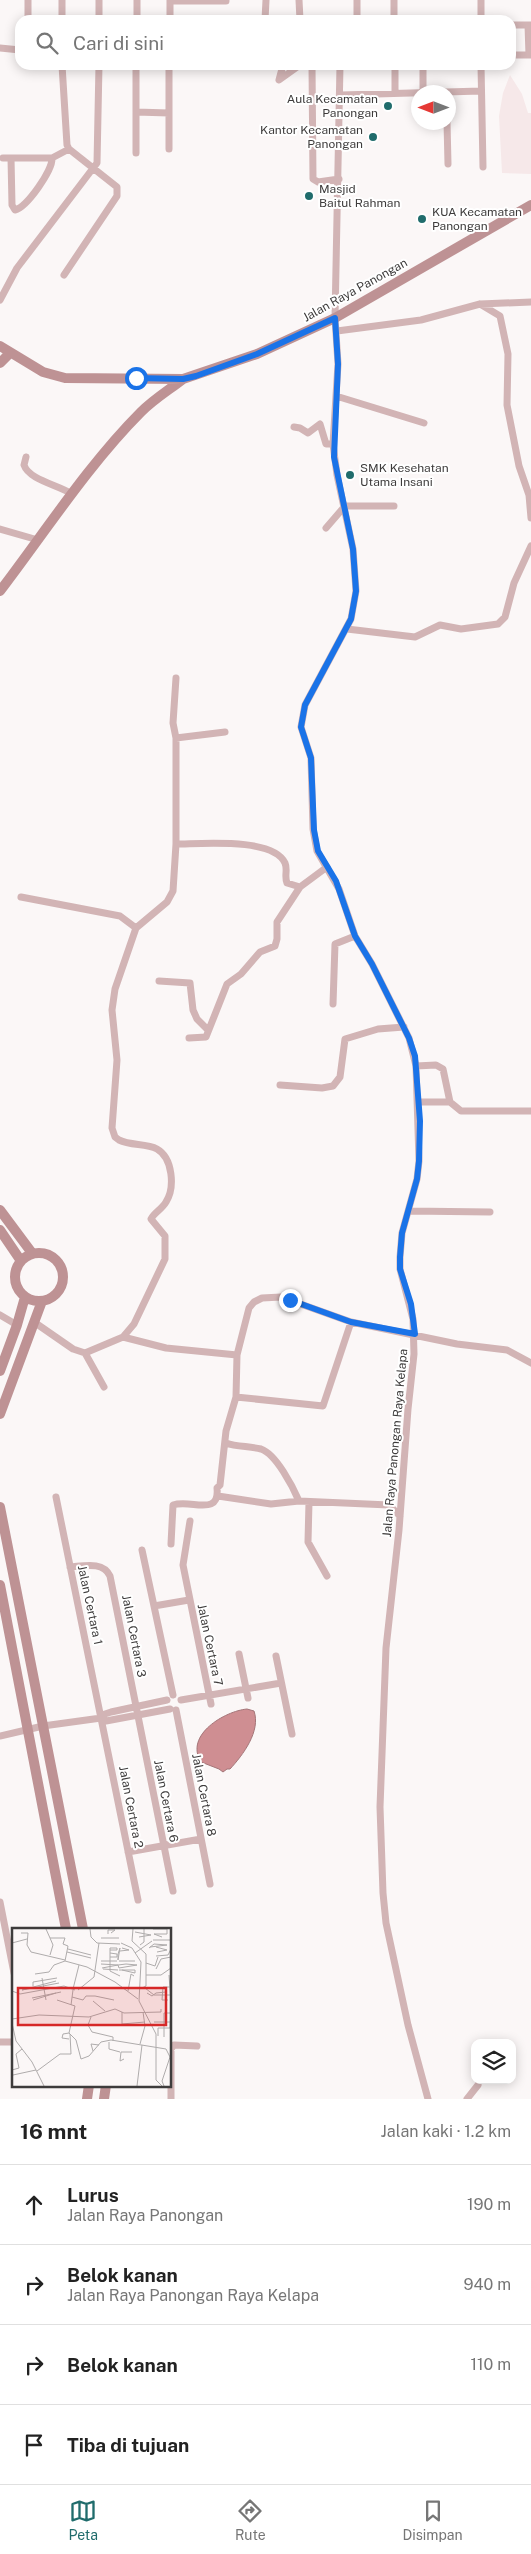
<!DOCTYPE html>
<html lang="id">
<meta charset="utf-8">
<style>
:root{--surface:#fff;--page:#f2f2f2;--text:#222;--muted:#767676;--line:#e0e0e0;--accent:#206c6c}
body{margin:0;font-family:"Public Sans",sans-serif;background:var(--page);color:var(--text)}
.controls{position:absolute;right:15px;bottom:15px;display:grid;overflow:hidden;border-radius:10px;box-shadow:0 2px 12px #0003}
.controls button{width:45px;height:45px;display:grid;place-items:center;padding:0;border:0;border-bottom:1px solid var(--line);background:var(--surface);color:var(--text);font:25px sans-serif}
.compass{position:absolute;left:411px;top:85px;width:45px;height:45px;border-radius:50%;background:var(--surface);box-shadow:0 2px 12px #0003;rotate:270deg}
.stop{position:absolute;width:15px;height:15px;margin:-11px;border:4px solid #1a73e8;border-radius:50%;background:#fff}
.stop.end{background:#1a73e8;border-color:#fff;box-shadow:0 1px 5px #0008}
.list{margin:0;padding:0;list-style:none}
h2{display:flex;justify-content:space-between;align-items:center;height:65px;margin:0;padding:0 20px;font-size:21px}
h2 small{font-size:16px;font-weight:400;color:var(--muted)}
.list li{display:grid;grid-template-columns:32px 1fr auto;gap:15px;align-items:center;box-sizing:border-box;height:80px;padding:0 20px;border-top:1px solid var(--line)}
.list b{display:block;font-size:19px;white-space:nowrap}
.list p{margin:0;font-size:16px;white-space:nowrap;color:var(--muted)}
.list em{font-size:16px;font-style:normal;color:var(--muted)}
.icon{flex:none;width:28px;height:28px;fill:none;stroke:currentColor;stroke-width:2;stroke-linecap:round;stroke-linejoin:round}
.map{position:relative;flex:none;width:531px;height:2099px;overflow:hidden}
.search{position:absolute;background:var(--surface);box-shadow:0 2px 12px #0003;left:15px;right:15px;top:15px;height:55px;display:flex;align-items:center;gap:12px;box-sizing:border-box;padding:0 18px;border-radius:15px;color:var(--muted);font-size:19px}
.sheet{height:385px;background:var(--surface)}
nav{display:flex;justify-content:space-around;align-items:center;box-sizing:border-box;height:70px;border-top:1px solid var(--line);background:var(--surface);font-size:14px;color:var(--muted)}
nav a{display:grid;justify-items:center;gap:2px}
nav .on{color:var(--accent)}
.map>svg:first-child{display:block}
.built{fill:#f6e8e9}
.water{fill:#cf8e92;stroke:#a47578}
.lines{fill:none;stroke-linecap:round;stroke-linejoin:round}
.street{stroke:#d2b4b5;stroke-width:7}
.secondary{stroke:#be9294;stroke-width:10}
.route{stroke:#1a73e8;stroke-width:6}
.poi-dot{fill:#206c6c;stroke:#fff;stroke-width:2}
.labels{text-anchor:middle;stroke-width:4;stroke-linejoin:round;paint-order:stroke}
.poi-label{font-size:12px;fill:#3e3c3c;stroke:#fff;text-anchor:start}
.street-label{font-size:12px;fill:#3e3c3c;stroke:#fff}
.inset-road{fill:none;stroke:#afacac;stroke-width:1}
.view{fill:#d62828;fill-opacity:0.15;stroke:#d62828;stroke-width:2.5}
.inset-edge{fill:none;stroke:#3e3c3c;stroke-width:2.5}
</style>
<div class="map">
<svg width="531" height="2099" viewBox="0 0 531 2099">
<rect width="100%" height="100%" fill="#fbf7f7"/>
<path class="built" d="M510 75 522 94 528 113H531V174L502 173 499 116 503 93Z"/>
<path class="water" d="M247 1709 254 1711C261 1731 243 1755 230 1769H227L223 1772 219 1769 201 1762C184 1735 225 1711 247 1709Z"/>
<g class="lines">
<path class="street" d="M28 0V20
M62 0V20
M99 0V20
M299 0 300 20
M357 0V20
M394 0V20
M481 0V20
M170 1H226
M137 20V0
M170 20V0
M265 20 266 0
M511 25H531
M528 25 529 55H531
M0 48 20 50
M511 55H529
M62 65 67 145 69 149 117 187V196L64 275
M136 65V153
M283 65 279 80 300 65
M312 65 313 179 318 182 339 179
M340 65 335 318 338 364 333 444 337 475 353 549 356 591 351 619 305 705 301 727 311 758 313 829 317 851 339 889 355 936 372 964 409 1038 416 1066 419 1161 417 1179 402 1233 400 1257V1269L413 1319 414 1354 408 1409 399 1530 386 1648 380 1807 383 1893 386 1923 408 2025 428 2099
M395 65V93
M423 65V91
M481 65 483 167
M341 95 481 91
M136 112 169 113V65
M447 122 448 164
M169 149V113
M3 158H52L69 149
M11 158 12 205 15 210C27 207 53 170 52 158
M0 300 17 268 97 163 99 65
M480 304 500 316 508 354 507 405 519 466 529 495 531 518
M337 331 421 320 480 304 531 302
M336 396 424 423
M294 427 300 428 308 433 320 424 326 444H333
M26 457 24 465C29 480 59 485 72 494
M326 528 345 506H394
M0 529 38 540
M347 629 415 637 440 625 461 629 498 624 505 617 514 583 531 546
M176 678 173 723 176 738 225 732
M176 844C200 844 273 837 285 863 288 870 284 876 287 883L300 887
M21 897 120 916 136 928
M159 981 190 983 193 1010 197 1019 208 1030
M333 1004 335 944 355 936
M189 1038 206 1037 227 984 241 974 260 952 275 946 277 939V922L300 887 327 867
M416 1066 436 1065 443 1069 450 1102 461 1111H531
M280 1085 322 1088 333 1086 340 1077 345 1039 378 1029 404 1027
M418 1102H450
M409 1211 490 1212
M0 1315 17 1325
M34 1322 73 1349 85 1353 123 1337 134 1324 165 1259V1236L151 1219C154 1213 162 1209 166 1202 175 1188 173 1158 157 1149 146 1143 131 1146 119 1140L115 1137 112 1128 117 1060 112 1010 115 989 136 928 167 902 173 891 176 844V738
M123 1337 166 1348 237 1355
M85 1353 104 1387
M236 1397 323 1406 351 1322
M226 1443C237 1447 249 1446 261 1449 276 1454 293 1487 299 1501
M218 1496 271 1504 299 1501 389 1505 400 1516
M56 1497 138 1900
M309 1502 308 1542 327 1576
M190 1521 183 1565 211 1704
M171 1544 173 1505C191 1499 220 1517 217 1488L220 1485 226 1431 236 1397 237 1355 249 1308 254 1302 262 1298 281 1297 351 1322 457 1344 507 1350 531 1363
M142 1550 173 1695
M70 1567C84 1566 103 1561 110 1576L173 1891
M154 1606 189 1600
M239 1654 248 1698
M276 1656 292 1734
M181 1700 281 1683
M176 1710 210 1884
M101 1718 105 1714 111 1712 167 1700
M0 1736 43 1726 101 1718 106 1721 170 1709
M128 1852 201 1839
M0 1902 14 1973
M0 2042H14
M171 2099V2049L174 2045 197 2046
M467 2099 478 2085"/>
<path class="secondary" d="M0 346 43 372 65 378 183 379 257 354 335 318 531 205
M0 363 9 354
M0 591C45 532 89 464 141 412 154 399 169 390 183 379
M0 1210 32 1253
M0 1230 21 1261
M15 1277a24 24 0 1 1 48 0a24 24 0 1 1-48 0Z
M0 1371 17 1325 25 1297
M0 1414 42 1301
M0 1507 83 1929
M0 1585 66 1929
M87 2099 89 2085
M104 2099 106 2085"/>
</g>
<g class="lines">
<path class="route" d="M136 378 183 379 196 376 257 354 335 318 338 364 334 457 353 549 356 591 351 619 305 705 301 727 311 758 314 830 318 851 336 881 355 936 372 964 409 1038 415 1056 420 1121 419 1161 417 1179 402 1233 400 1257V1269L411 1304 415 1334 351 1322 290 1300"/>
</g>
<g class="poi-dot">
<circle cx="388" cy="106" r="5"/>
<circle cx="373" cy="137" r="5"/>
<circle cx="309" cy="196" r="5"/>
<circle cx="422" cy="219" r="5"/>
<circle cx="350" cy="475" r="5"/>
</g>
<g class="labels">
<g class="poi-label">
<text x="378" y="103" text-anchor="end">Aula Kecamatan<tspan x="378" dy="14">Panongan</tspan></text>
<text x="363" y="134" text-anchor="end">Kantor Kecamatan<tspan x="363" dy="14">Panongan</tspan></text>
<text x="319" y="193">Masjid<tspan x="319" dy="14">Baitul Rahman</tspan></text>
<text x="432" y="216">KUA Kecamatan<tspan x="432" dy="14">Panongan</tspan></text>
<text x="360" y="472">SMK Kesehatan<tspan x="360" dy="14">Utama Insani</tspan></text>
</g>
<g class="street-label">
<text transform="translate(355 290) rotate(-29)" y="4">Jalan Raya Panongan</text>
<text transform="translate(395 1443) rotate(-85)" y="4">Jalan Raya Panongan Raya Kelapa</text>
<text transform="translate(90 1605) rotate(78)" y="4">Jalan Certara 1</text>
<text transform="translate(134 1636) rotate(79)" y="4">Jalan Certara 3</text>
<text transform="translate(210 1645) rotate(78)" y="4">Jalan Certara 7</text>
<text transform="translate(204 1795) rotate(79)" y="4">Jalan Certara 8</text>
<text transform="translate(166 1801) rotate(79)" y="4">Jalan Certara 6</text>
<text transform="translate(131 1807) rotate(79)" y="4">Jalan Certara 2</text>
</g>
</g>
<g transform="translate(12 1928)">
<rect width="159" height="159" fill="#fbf7f7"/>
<path class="inset-road" d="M34 1 38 10H53L51 16 56 18 53 33 75 39 103 54 126 71M78 1 79 9 85 15 108 16M121 1 120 13 134 26V58L130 60M141 1H155V6H142L150 9M123 4 139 7 127 9M9 5H16L15 17 19 24 53 32M96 6V2H103L99 5M38 10 41 17 38 27M89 10H107M141 12H159M0 15 15 11M109 15 120 20 129 34 127 73 144 106V152L150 158M128 17 132 14V1M144 19 155 22 145 24M98 20H105V22H98ZM137 20 142 16 155 17 138 19M56 21 79 27M98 22V43L108 48M108 23 117 22 110 20M55 24 79 30M123 25 140 13M144 28 156 27 159 21M98 29H105V26L98 25M106 32V26L108 20 106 32M89 33H105M107 33H123M134 35 143 38 146 29M89 36 106 37M106 37 114 36 125 37 107 40ZM90 40 106 37M91 41 106 42M144 41 149 31 159 29M107 42H123M110 42 123 45V42M23 46 37 44 42 37 53 33M134 47H149L159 40M157 47 159 75M30 50 34 72M44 53 10 62 47 55M21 58V54L45 50M133 60 142 67H159M61 61 67 37M66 62 82 49 87 15M0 63 8 66 52 58 63 62M116 63 119 46 122 48M135 65 140 68 144 65 154 64V59M60 69 71 72 74 68H83L102 72M20 70 49 64M21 72 44 65M45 72 63 78 57 105M156 72H150L151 59H159M81 73 93 83M59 77 61 62M110 84V96L133 94M79 89 76 97 80 104 101 109V113M0 91 27 87 77 89 103 81 112 85 149 84V81M142 94H159M0 95 4 113 20 134 32 158M158 100 159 78M57 105 64 112 69 131 77 128 89 114 99 112 154 121 158 129 150 153 152 158M57 105 51 106 50 110 57 111M146 108V100H158M152 109V85H159M97 114V121L108 124M128 116 133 98 131 84M81 123 79 116 87 117M112 131 108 133 109 124H120M0 142 7 140 4 126 10 121M25 143 48 126H59L58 106M1 147 24 142M125 158 130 117"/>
<path class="view" d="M6 60H154V97H6Z"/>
<rect width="159" height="159" class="inset-edge"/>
</g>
</svg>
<div class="controls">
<button><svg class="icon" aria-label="layers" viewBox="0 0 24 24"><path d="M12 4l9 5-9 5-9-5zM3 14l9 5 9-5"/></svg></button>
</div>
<svg class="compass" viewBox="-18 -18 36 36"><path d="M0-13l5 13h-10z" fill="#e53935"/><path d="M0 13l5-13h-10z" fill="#767676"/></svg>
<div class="stop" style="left:136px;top:378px"></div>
<div class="stop end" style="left:290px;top:1300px"></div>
<div class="search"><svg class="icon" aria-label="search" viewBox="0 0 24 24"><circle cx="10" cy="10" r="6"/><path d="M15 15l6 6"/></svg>Cari di sini</div>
</div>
<section class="sheet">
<h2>16 mnt<small>Jalan kaki · 1.2 km</small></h2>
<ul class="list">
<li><svg class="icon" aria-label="ahead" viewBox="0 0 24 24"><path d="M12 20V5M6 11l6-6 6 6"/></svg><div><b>Lurus</b><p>Jalan Raya Panongan</p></div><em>190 m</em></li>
<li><svg class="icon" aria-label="right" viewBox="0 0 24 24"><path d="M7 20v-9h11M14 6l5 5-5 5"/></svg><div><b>Belok kanan</b><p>Jalan Raya Panongan Raya Kelapa</p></div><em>940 m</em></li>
<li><svg class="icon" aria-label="right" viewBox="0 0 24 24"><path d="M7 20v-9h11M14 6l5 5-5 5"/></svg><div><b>Belok kanan</b></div><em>110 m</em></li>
<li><svg class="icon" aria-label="arrive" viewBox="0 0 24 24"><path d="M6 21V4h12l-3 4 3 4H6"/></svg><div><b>Tiba di tujuan</b></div></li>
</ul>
</section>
<nav>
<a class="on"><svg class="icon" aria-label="map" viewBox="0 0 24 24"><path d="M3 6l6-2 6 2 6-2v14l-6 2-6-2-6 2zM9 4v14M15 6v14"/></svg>Peta</a>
<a><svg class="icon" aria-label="directions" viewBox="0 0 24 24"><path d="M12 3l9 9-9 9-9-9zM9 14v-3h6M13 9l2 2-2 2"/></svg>Rute</a>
<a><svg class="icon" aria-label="saved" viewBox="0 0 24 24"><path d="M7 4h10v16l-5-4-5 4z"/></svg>Disimpan</a>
</nav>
